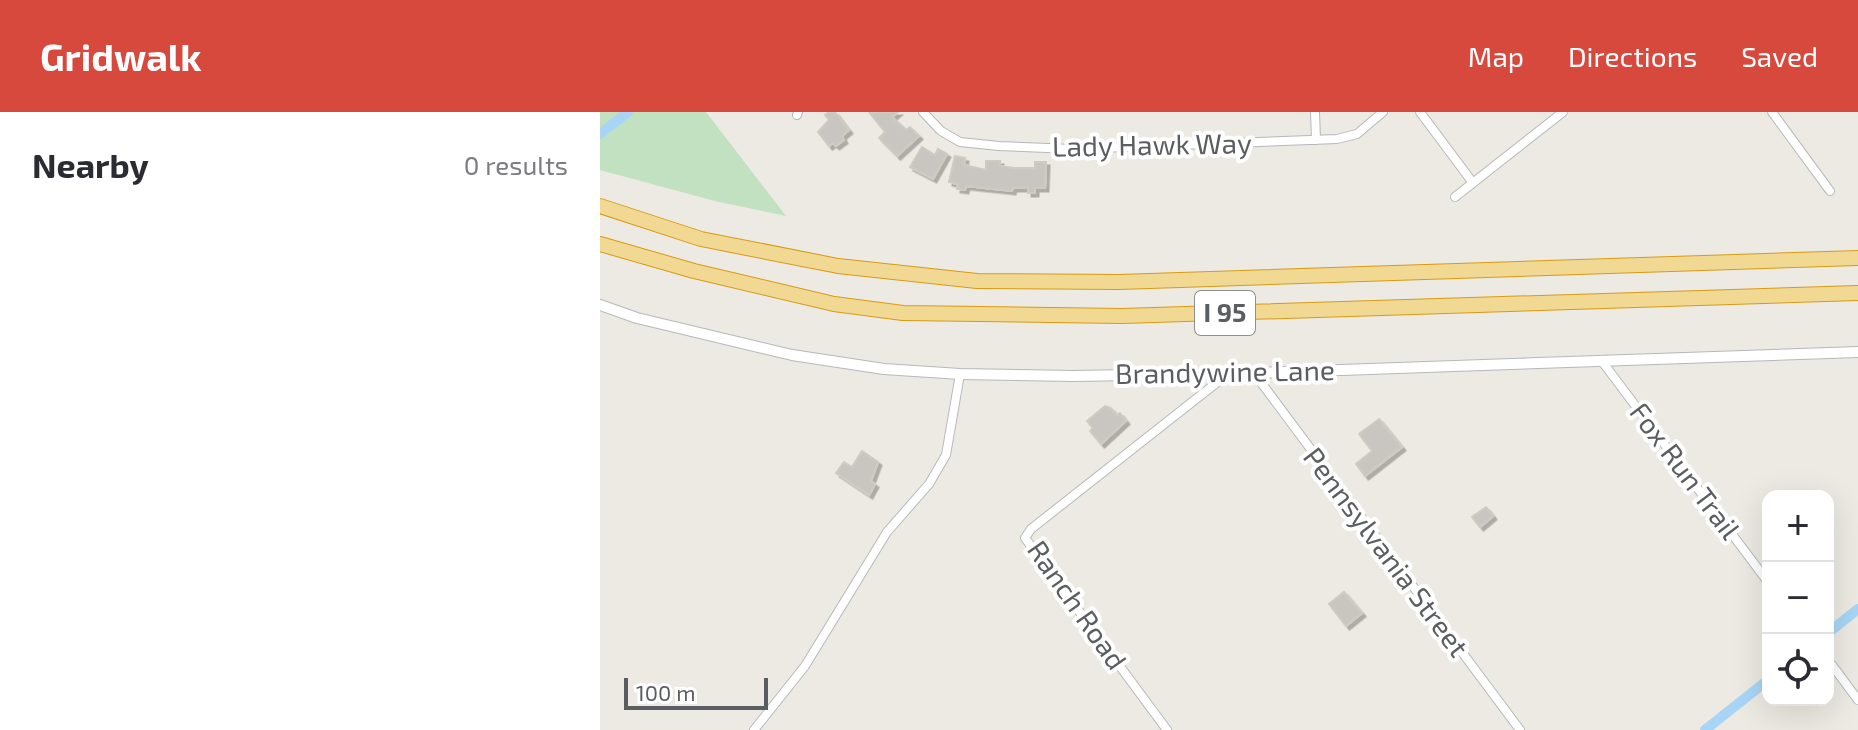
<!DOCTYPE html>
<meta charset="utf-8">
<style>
:root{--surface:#fff;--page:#f7f7f7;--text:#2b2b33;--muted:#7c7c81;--line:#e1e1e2;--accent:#d7483d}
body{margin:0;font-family:"Exo 2",sans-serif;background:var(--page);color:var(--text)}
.controls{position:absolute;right:24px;bottom:24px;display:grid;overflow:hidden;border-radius:16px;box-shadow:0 8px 32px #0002}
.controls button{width:72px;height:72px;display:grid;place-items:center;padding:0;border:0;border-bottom:2px solid var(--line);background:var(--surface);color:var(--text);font:40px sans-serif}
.scale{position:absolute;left:24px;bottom:20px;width:144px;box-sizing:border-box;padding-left:8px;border:4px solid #5b5e61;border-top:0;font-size:22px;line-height:28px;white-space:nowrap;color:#5b5e61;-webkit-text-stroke:6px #fff;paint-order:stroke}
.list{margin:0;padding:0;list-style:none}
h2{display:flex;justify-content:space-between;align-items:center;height:104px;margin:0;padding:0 32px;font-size:34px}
h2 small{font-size:26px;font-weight:400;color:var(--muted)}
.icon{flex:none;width:44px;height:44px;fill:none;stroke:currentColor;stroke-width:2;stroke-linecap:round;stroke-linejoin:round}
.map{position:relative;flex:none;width:1258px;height:618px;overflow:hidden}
header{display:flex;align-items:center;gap:48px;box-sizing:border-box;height:112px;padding:0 40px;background:var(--accent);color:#fff}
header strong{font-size:38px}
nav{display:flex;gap:44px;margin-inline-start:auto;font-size:28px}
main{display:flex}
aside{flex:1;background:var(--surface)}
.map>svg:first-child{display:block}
.green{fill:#c1e1c1}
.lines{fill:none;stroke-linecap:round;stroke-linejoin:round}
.canal{stroke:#a8d5f6;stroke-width:10}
.building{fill:#c9c6c1;stroke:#d0cbc1;stroke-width:2;filter:url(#shadow)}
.minor-casing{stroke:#b5b8bb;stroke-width:10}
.tertiary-casing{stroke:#b5b8bb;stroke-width:12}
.motorway-casing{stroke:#d89a16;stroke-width:16}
.minor{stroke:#fff;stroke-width:8}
.tertiary{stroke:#fff;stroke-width:10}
.motorway{stroke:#f2d993;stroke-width:14}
.labels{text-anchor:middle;stroke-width:8;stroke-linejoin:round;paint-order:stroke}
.shield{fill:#fff;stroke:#8c8e90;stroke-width:2}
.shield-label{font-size:26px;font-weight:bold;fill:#5b5e61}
.street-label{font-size:28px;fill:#5b5e61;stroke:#fff}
</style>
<header>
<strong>Gridwalk</strong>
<nav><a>Map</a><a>Directions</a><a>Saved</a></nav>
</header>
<main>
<aside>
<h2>Nearby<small>0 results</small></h2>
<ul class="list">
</ul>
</aside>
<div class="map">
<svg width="1258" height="618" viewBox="0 0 1258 618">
<defs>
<filter id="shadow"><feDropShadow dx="3.5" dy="3.5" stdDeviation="0" flood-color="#0004"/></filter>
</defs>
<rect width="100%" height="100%" fill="#eceae2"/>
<path class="green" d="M0 0H106L186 104 115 89 0 58Z"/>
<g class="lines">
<path class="canal" d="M0 22 28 0
M1228 521 1258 497
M1105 618 1168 568"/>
</g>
<path class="building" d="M229 0H235L249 18 242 24 244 28 236 34 233 31 229 34 218 20 229 8 225 3Z
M269 0H298L292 5 306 18 310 15 319 24 297 44 279 26 285 20Z
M322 35 335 43 338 37 347 42 333 67 310 55Z
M355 44 365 46 364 53 386 58V49H400V54L414 56H435V50H446L445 76H435V81H428V76H413L412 79 366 74 365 78 357 77 358 72 349 70Z
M505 294 511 296 517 303 520 301 526 309 501 332 490 319 493 316 487 309Z
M779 307 802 335 765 364 756 352 772 339 759 322Z
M262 339 278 350 271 369 275 372 269 383 236 361 244 350 252 355Z
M886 395 893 404 880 415 872 405Z
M744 480 762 501 746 514 729 492Z"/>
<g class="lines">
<defs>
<path id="minor" d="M323 0 341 19 360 30 399 34 473 37 737 27 757 22 783 0
M715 0 716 28
M820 0 873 71
M1172 0 1230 79
M197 3 198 0
M855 85 963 0
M1001 248 1168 470
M654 261 920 618
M1232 553 1258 588
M154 618 205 554 287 420 329 372 346 343 360 262
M567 618 425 426 431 417 629 261"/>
<path id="tertiary" d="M0 193 37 206 192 243 284 257 360 262 473 264 654 261 1258 240"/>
<path id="motorway" d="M0 94 101 127 238 154 377 169 519 170 1258 146
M0 132 94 159 234 192 303 201 522 204 1258 181"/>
</defs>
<use href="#minor" class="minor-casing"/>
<use href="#tertiary" class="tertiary-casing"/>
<use href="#motorway" class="motorway-casing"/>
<use href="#minor" class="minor"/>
<use href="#tertiary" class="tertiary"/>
<use href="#motorway" class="motorway"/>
</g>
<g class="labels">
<rect class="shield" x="595" y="179" width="60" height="44" rx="6"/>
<g class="shield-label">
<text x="625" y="210">I 95</text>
</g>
<g class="street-label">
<text transform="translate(552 33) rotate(-1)" y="10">Lady Hawk Way</text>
<text transform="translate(625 260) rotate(-1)" y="10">Brandywine Lane</text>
<text transform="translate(1085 359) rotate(53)" y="10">Fox Run Trail</text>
<text transform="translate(786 440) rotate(53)" y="10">Pennsylvania Street</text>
<text transform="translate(477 493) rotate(55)" y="10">Ranch Road</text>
</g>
</g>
</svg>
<div class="controls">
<button>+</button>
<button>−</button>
<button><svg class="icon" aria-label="locate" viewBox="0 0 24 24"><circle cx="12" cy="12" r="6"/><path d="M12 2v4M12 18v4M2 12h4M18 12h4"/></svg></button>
</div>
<div class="scale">100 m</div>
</div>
</main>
